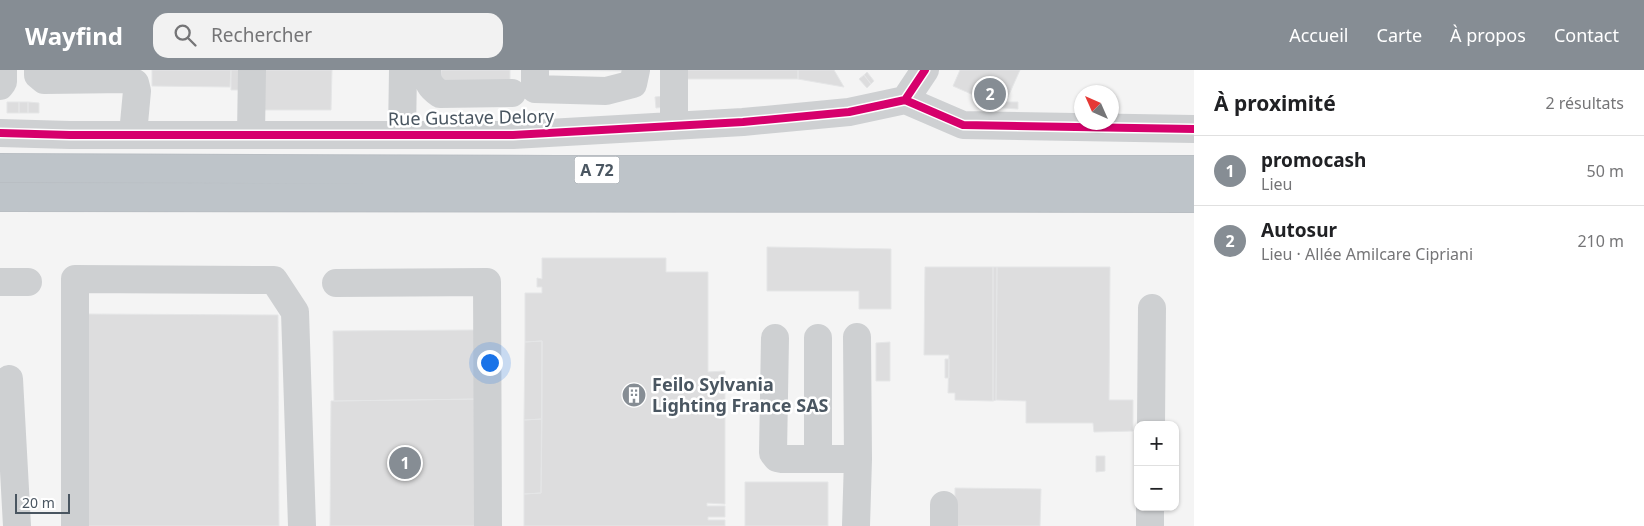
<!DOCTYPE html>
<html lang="fr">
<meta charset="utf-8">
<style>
:root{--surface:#fff;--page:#f2f2f2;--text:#202124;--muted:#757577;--line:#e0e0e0;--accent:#868d94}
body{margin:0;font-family:"Noto Sans",sans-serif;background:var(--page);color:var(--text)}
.controls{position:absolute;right:15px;bottom:15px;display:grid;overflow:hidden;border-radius:10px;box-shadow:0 1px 4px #0004}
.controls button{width:45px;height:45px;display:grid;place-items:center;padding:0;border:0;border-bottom:1px solid var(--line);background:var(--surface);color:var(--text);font:25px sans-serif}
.compass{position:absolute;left:1074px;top:15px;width:45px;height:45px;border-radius:50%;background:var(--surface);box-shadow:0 1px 4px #0004;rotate:315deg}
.scale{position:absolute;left:15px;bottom:12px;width:55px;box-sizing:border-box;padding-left:5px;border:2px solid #4a5661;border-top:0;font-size:14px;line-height:18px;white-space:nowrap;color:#4a5661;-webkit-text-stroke:4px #fff;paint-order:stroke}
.you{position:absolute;left:489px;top:292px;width:18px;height:18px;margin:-12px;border:4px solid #fff;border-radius:50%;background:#1a73e8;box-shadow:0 0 0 8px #1a73e833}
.badge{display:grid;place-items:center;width:32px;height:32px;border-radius:50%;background:var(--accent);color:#fff;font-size:16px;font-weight:700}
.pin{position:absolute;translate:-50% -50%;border:2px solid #fff;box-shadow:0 1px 5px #0006}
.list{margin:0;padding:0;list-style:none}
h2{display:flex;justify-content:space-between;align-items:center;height:65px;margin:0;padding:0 20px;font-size:21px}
h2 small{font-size:16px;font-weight:400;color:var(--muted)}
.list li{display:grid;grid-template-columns:32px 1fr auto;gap:15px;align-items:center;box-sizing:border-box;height:70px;padding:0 20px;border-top:1px solid var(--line)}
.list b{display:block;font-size:19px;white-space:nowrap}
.list p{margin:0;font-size:16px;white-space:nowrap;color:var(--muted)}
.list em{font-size:16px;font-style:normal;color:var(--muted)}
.icon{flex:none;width:28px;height:28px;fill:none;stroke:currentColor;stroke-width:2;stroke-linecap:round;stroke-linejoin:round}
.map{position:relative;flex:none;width:1194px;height:456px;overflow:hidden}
header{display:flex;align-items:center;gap:30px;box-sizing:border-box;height:70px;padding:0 25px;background:var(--accent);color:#fff}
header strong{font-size:24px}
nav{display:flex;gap:28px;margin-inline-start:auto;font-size:18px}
.search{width:350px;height:45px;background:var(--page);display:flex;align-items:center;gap:12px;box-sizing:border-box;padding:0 18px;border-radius:15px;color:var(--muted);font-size:19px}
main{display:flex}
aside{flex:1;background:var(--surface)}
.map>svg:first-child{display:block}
.building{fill:#ddddde;stroke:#e5e6e7}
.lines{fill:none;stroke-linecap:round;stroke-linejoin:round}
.highway-casing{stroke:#b9bec3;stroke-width:30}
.minor{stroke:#ced0d2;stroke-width:28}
.highway{stroke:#bec4c9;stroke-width:28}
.cycleway-casing{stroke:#fff;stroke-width:11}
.cycleway{stroke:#d6006c;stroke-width:8}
.labels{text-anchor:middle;stroke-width:5;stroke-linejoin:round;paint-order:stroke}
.shield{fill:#fff;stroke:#808990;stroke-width:1}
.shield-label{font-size:16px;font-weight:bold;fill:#4a5661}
.street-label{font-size:18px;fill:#4a5661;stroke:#fff}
.poi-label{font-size:18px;font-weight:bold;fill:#4a5661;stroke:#fff;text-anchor:start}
</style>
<header>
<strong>Wayfind</strong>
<div class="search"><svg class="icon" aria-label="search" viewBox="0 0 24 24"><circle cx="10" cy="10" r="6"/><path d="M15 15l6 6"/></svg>Rechercher</div>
<nav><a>Accueil</a><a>Carte</a><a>À propos</a><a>Contact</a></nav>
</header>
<main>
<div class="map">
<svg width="1194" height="456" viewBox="0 0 1194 456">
<rect width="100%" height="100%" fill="#f4f4f4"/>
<path class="building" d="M152 0H231L230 17 152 16Z
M231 0H244V20H231Z
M263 0H332L331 40H263Z
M441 0H510V12H441Z
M542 0H625V1Z
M681 0H798V9H681Z
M798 0H834L844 17 798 9Z
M960 0H1020L1003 38 953 16Z
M867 2 874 11 871 14 864 5Z
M864 5 871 14 867 18 859 9Z
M664 26 665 37 656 38 655 27Z
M7 32H19V43H7Z
M19 32H28V43H19Z
M28 32 39 33V43H28Z
M1006 32H1018V39L1003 38Z
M767 177 891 179V239H859V221H767Z
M542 188H666V202H708V302L725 301V434L707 433V436H725V447H708V450H725V456H524V424L541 423 542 271 525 272V223H542V217H537V208L542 209Z
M925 197H993V331L955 330V323H948L949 285H924Z
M993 197H997L996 330 993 331Z
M997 197H1110L1109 330H1133V361L1094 362 1093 353H1026V331L996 330Z
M86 244 278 245 279 456H85Z
M478 260 479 329 334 331 333 261Z
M542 271V349L524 350 525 272Z
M890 272V311H876V273Z
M945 289H949V308H945Z
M479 329V456H330L331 331Z
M542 349 541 423 524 424V350Z
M1096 386H1105V401L1096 402Z
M745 412H828V456H745Z
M955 418 1041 419 1040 456H955Z"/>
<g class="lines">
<defs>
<path id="highway" d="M0 98 557 100H1194
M0 127 1194 128"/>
</defs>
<use href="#highway" class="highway-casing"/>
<path class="minor" d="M38 0V5L44 10 128 9 135 13 137 21 133 64
M427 0C427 12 430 17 440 24L512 23
M535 0V19L606 21 633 14 636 0
M0 16 3 12V0
M905 30 963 55 1194 59
M674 56V0
M0 63 70 65H513L743 52 849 42 905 30 925 0
M251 64 252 0
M402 64 403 0
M0 212H28
M336 213 487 212 488 456
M775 268 773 383 777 388 782 389H858
M9 309 17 456
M1151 355 1152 238
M818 389V268
M75 456V209L274 210 295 242 302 456
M856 456 858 389 857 267
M944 456V435
M1150 456V437"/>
<use href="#highway" class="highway"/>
<defs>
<path id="cycleway" d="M905 30 963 55 1194 59
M0 63 70 65H513L743 52 849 42 905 30 925 0"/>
</defs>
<use href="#cycleway" class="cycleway-casing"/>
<use href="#cycleway" class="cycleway"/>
</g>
<defs>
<symbol id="building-disc" viewBox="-11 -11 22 22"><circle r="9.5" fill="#868d94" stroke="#fff"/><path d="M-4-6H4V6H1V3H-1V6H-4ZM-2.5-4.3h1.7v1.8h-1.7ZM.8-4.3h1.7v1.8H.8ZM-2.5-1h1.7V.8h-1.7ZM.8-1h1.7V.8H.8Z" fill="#fff"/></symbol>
</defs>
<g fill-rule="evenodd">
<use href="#building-disc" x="620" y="311" width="28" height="28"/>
</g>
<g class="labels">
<rect class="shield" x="574.5" y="86.5" width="45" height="27" rx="4"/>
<g class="shield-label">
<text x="597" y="106">A 72</text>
</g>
<g class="street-label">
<text transform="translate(471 48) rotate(-1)" y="6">Rue Gustave Delory</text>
</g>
<g class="poi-label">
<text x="652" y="321">Feilo Sylvania<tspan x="652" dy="21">Lighting France SAS</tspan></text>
</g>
</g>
</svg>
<div class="controls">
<button>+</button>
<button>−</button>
</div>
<svg class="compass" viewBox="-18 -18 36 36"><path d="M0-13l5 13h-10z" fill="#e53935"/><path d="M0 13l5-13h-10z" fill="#757577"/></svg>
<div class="scale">20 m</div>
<div class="you"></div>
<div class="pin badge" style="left:405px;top:393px">1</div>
<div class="pin badge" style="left:990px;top:24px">2</div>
</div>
<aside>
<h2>À proximité<small>2 résultats</small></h2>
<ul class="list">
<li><span class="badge">1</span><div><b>promocash</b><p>Lieu</p></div><em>50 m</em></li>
<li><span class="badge">2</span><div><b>Autosur</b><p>Lieu · Allée Amilcare Cipriani</p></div><em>210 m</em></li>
</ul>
</aside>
</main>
